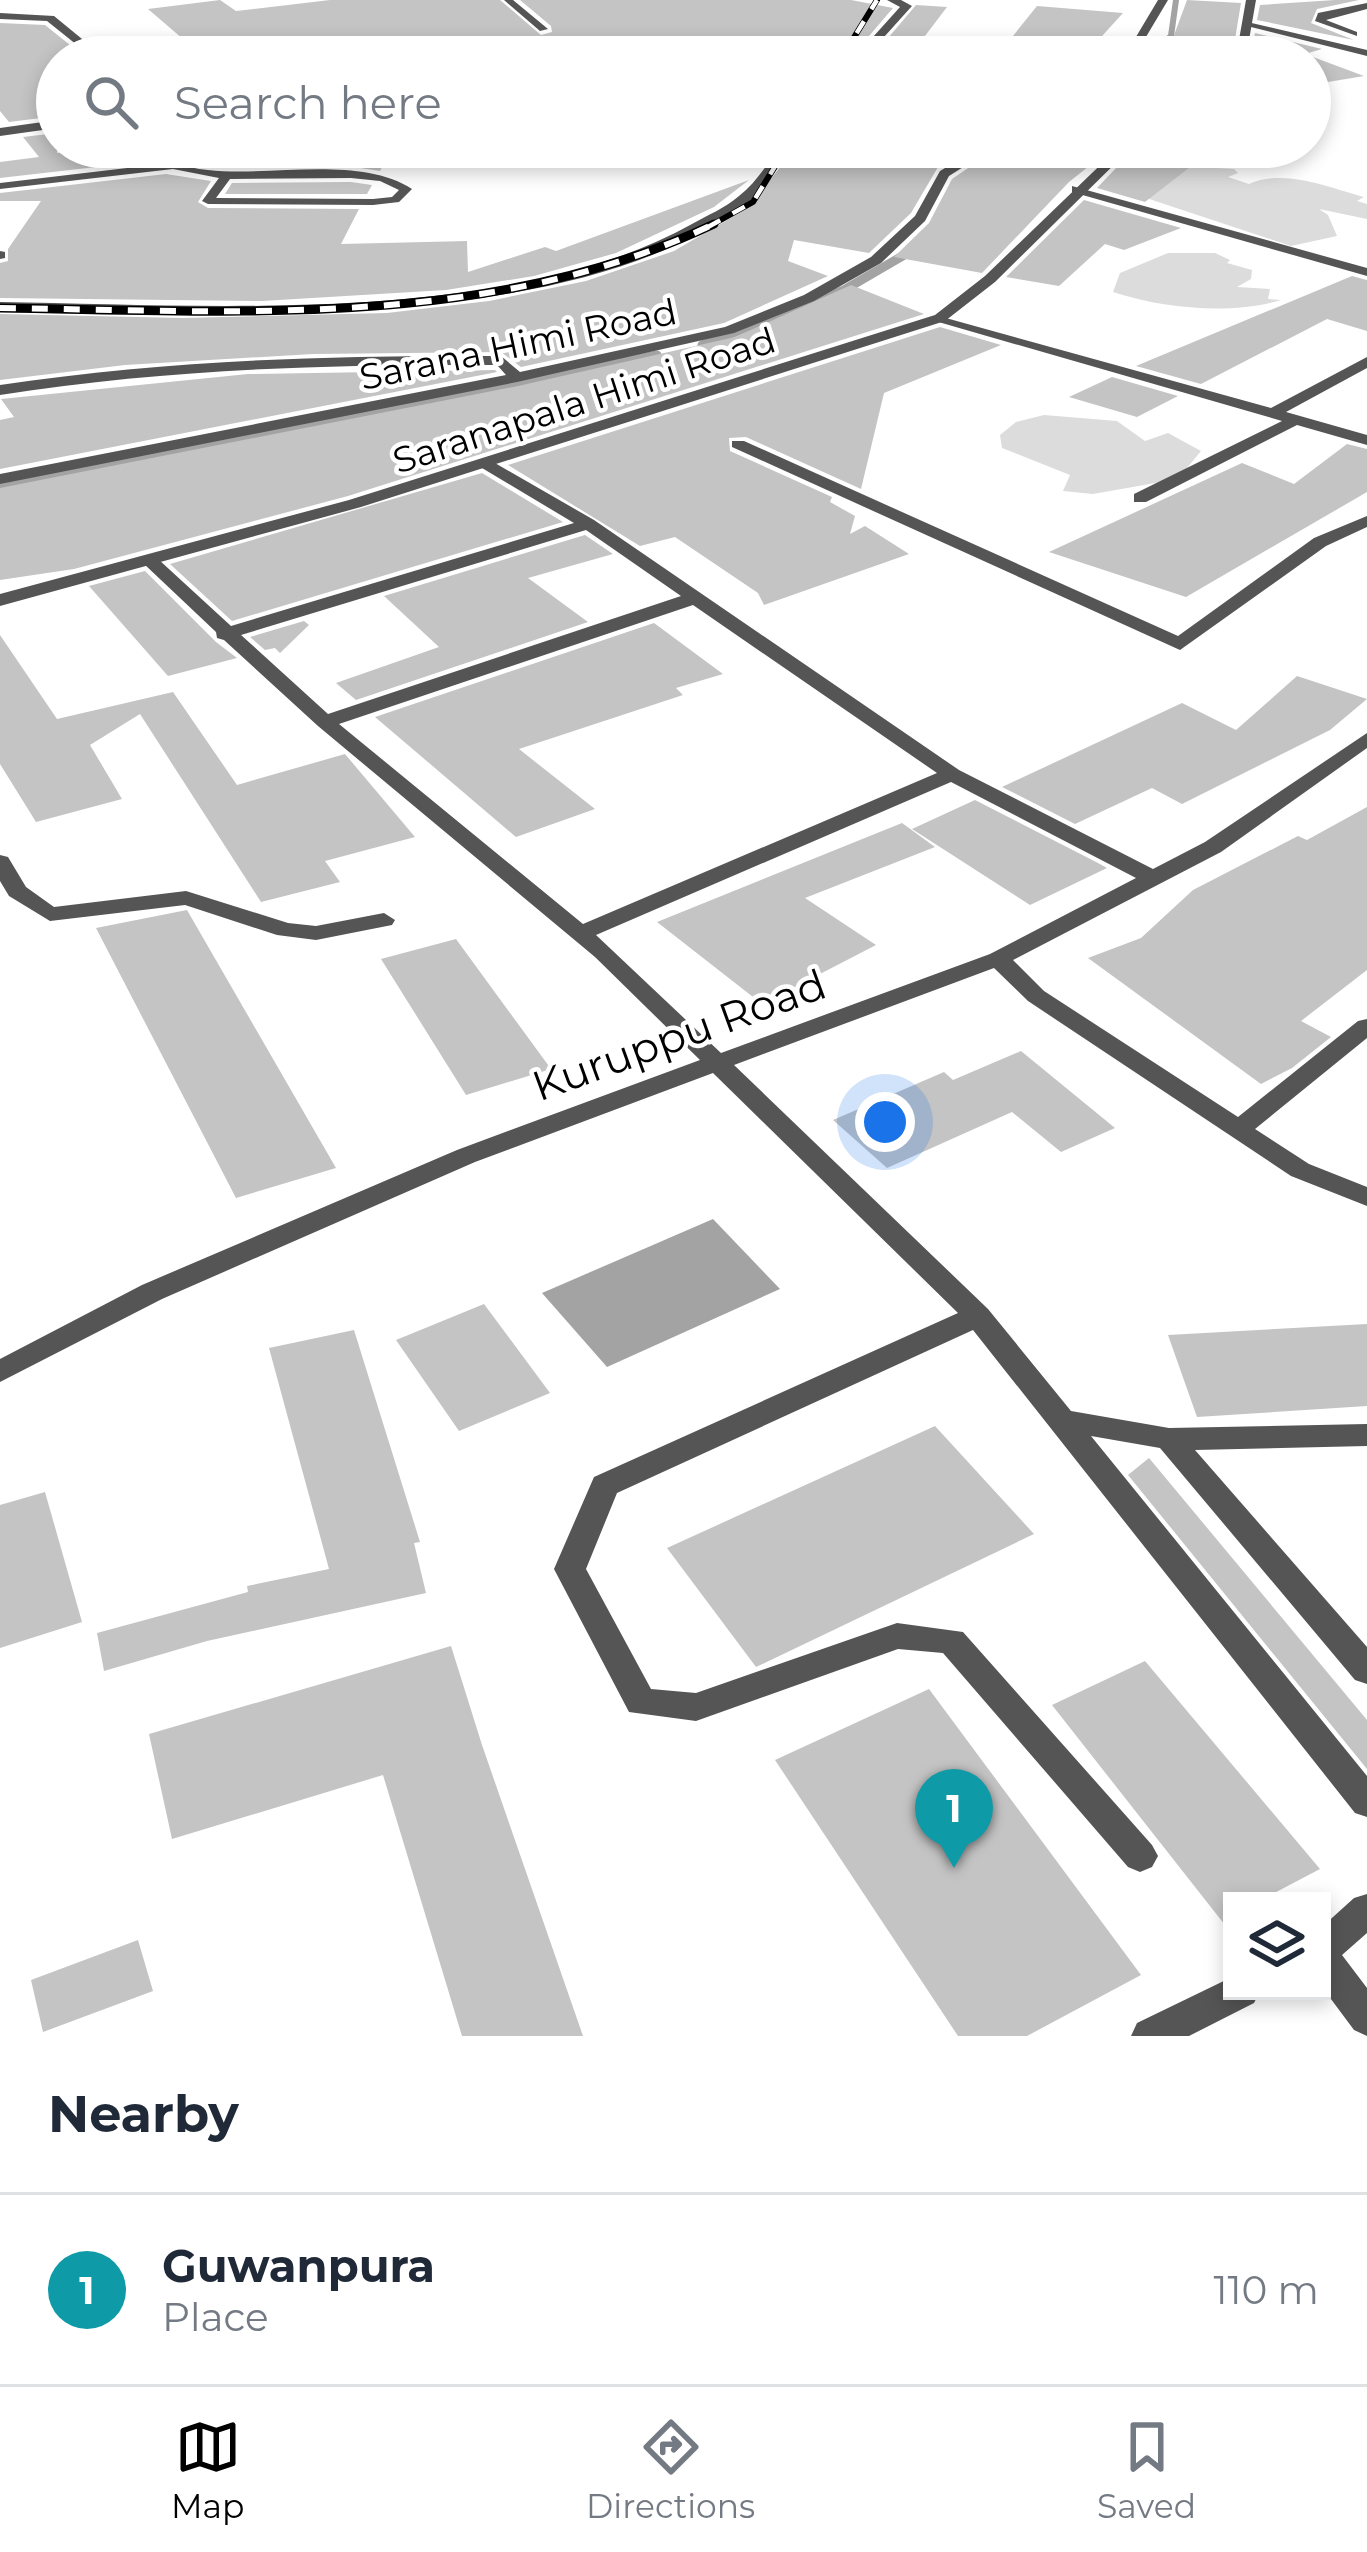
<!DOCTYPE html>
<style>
:root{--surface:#fff;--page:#f2f2f3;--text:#1f2937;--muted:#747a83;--line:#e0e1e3;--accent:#000}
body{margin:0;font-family:Montserrat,sans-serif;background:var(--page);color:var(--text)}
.controls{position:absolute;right:36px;bottom:36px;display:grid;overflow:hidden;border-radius:0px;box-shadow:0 6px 18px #0003}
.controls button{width:108px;height:108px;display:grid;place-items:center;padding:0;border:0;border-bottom:3px solid var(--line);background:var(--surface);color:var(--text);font:60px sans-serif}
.you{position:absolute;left:885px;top:1122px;width:42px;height:42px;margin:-30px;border:9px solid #fff;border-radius:50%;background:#1a73e8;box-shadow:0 0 0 18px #1a73e833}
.badge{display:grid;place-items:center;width:78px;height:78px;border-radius:50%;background:var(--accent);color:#fff;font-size:39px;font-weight:700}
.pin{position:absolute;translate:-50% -99px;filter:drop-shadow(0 3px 6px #0008)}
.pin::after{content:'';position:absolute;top:63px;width:42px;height:36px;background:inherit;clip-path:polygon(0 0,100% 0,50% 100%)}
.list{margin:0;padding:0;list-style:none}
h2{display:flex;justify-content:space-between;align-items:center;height:156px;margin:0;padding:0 48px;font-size:51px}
h2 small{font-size:39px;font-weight:400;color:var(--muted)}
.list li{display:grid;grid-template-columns:78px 1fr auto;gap:36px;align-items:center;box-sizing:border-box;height:192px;padding:0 48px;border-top:3px solid var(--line)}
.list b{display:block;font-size:45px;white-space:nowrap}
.list p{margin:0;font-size:39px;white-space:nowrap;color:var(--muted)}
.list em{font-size:39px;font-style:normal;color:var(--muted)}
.icon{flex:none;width:66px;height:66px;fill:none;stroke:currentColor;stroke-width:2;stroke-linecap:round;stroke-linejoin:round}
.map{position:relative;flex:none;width:1367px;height:2036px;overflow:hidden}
.search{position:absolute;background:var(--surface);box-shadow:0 6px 18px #0003;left:36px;right:36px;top:36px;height:132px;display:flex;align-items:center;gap:30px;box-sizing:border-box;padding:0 42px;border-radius:66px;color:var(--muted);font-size:45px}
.sheet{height:348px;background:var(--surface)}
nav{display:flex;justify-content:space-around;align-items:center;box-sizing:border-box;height:168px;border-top:3px solid var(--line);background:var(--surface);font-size:33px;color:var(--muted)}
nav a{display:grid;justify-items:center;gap:6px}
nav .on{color:var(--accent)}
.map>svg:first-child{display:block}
.green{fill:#dcdcdc}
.water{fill:#a3a3a3}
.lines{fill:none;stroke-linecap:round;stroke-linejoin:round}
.stream-far1{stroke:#a3a3a3;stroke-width:6}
.stream{stroke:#a3a3a3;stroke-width:9}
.building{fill:#c4c4c4}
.service{fill:#555;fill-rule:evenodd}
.minor{fill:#555;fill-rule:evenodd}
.tertiary{fill:#555;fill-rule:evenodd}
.rail-far1-casing{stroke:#000;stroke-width:6}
.rail-casing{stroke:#000;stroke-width:9}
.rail-far1{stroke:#fff;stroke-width:4.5;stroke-dasharray:14;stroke-linecap:butt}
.rail{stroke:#fff;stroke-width:6;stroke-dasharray:16;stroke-linecap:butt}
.labels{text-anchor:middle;stroke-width:9;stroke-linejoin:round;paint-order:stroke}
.far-street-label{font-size:36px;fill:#000;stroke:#fff}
.street-label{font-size:42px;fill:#000;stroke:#fff}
</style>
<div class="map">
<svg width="1367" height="2036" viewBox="0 0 1367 2036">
<rect width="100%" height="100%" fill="#fff"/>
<path class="green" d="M1167 165 1234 169 1238 173 1228 177 1249 184C1284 168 1330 188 1364 197L1357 201 1367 204V219L1319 209 1328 215 1337 236 1291 246 1113 187Z
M1168 253H1215L1230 260 1227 263 1252 270 1251 279 1237 287 1270 289 1268 299 1281 300C1234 314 1168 310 1113 292L1120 273Z
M1044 415 1117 421 1145 441 1168 433 1201 451 1178 479 1093 494 1063 491 1070 475 1002 448 1000 435 1016 422Z"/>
<path class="water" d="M713 1219 780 1289 607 1367 542 1293Z"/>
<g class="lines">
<path class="stream-far1" d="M1149 57 1171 36 1176 0"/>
<path class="stream" d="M702 345 844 290 911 251
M0 485 657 355"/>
</g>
<path class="building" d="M220 0 236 11 330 0H500L541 35 552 32 551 26 520 0H851L893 8 851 57H495L562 50 570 40 565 37 453 50 445 57H348L320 36 197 51 148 9Z
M1187 0 1241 3 1232 57H1166Z
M1335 0H1359L1317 9 1311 23 1354 40 1257 20 1260 5Z
M916 5 947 7 909 57H872Z
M1037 6 1123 13 1083 57H996Z
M0 23 45 25 85 57H57V116L9 122 0 111Z
M1255 33 1322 49 1305 54 1364 76 1310 85V57H1251Z
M57 133V153L114 147 131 163 0 178V162L39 157 23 137Z
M796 147H971L938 167 911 213 869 253 794 240 788 261 828 276 724 323 521 367 501 352 313 354 125 365 0 380V314L182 318 387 313 489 301 586 281 674 251 748 208Z
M999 147H1113L1069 182 982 273 894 257 929 223 952 179Z
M1136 147H1216L1145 202 1097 188Z
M225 156 349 158 386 159 380 171 341 165 218 166Z
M166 174 211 181 198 202 208 208 359 209 341 244 467 241 468 272 545 247 556 251 749 180 714 207 616 253 534 276 446 290 262 301 0 298V263L8 261V249L41 201H0V193Z
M232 183 351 182 372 185 367 194H225Z
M1084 200 1181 228 1124 250 1105 244 1059 286 1006 277Z
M1352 276 1367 280V331L1327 319 1201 384 1136 366Z
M851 285 924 314 348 496 74 569 0 580V488L518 386 735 337Z
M940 327 1001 345 884 393 861 489 746 437 729 438 730 451 832 497 830 502 855 516 850 534 865 526 909 554 764 605 758 593 675 537 640 546 508 465Z
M495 370 497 372 0 469V420L14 417 1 399 248 374Z
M1112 377 1178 396 1137 417 1069 397Z
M1347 444 1367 449V492L1186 597 1049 552 1242 463 1294 484Z
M482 473 563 522 232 621 170 564Z
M585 535 613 554 528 578 588 622 356 700 336 683 439 647 384 596Z
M145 571 216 642 237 658 168 676 89 586Z
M304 621 309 625 280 653 275 648 265 650 250 637Z
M654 623 723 674 676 688 683 695 519 749 595 809 516 837 375 717Z
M0 635 57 719 173 692 237 785 345 754 415 837 325 861 340 882 261 902 140 714 90 745 122 799 36 822 0 764Z
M1297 676 1367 699 1330 730 1182 804 1152 788 1075 824 1002 787 1182 703 1236 730Z
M975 800 1098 863 1107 868 1030 905 912 829Z
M1367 807V970L1301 1021 1331 1037 1292 1068 1261 1084 1088 958 1141 938 1193 890 1298 836 1307 840Z
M902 823 935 847 805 898 876 945 762 1004 657 922Z
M187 910 336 1168 236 1198 96 928Z
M456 939 551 1069 466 1095 381 959Z
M1021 1051 1115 1128 1061 1152 1012 1112 887 1168 833 1120 944 1072 953 1080Z
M484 1304 550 1393 459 1431 396 1340Z
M1367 1324V1406L1197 1417 1168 1335Z
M354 1330 420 1542 414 1543 426 1593 207 1641 104 1671 97 1633 248 1592 247 1586 329 1569 269 1348Z
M935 1426 1034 1534 756 1667 667 1548Z
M1149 1458 1367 1720V1769L1128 1475Z
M45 1492 82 1622 0 1648V1505Z
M451 1646 482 1745 583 2036H462L383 1775 172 1839 149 1734Z
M1145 1661 1320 1869 1259 1901H1232V1934L1052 1705Z
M929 1689 1141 1975 1027 2036H958L775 1760Z
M138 1940 153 1991 43 2032 31 1980Z"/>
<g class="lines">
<path class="service" d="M504 0H513L548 29 540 31Z
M139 147C154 147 159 155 172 161 182 166 197 169 208 170 270 177 359 155 412 189L399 202 373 205 208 204 202 201 219 178 173 169 0 189V183L161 164ZM351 178 380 181 399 190 392 197 373 199 216 198 230 179Z
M0 251 5 252V258L0 259Z"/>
<path class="minor" d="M887 0H901L912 6 866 57H855L900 7Z
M1158 0H1168L1134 57H1124Z
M1367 3V9L1326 20 1357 32V36L1315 21 1318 13Z
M0 13 54 16 104 57H92L47 21 0 19Z
M1243 21 1367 50V56L1243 25Z
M566 41 562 46 449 57 454 54Z
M57 120V128L0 136V128Z
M780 147H792C778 166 766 189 746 204 568 337 214 313 0 310V302C208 305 507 327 692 224 708 215 725 208 739 196 756 183 767 164 780 147Z
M980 147H995L949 176 925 221 881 263 814 301 734 333 517 382 0 484V474L506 375 497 365C330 364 165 369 0 395V385C167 360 333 355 501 356L520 372 725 327 804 295 871 257 915 216 940 171Z
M1072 186 1367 268V276L1072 192Z
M935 315 1271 408 1367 357V368L1286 412 1367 435V445L1297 425 1146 502H1134V494L1282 421 935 321Z
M732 441H744L1178 636 1314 538 1367 516V527L1326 546 1180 650 732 447Z
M488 459 594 520 959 770 1153 869 1205 842 1367 733V748L1221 852 1013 960 1044 991 1238 1117 1358 1021 1367 1019V1038L1255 1129 1309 1164 1367 1187V1206L1291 1176 1028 1001 994 968 734 1065 988 1309 1071 1411 1169 1428 1367 1424V1446L1195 1450 1367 1647V1684L1355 1680 1160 1448 1091 1436 1367 1776V1817L1355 1813 973 1330 617 1493 586 1569 651 1689 696 1693 897 1623 963 1632 1152 1845 1158 1856 1152 1867 1140 1872 1128 1867 943 1653 898 1649 696 1721 629 1712 554 1569 594 1477 958 1313 713 1073 475 1162 162 1299 0 1382V1359L142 1285 457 1150 700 1060 595 957 318 726 224 640 217 638 216 632 143 563 152 558 158 559 231 626 574 523 482 468V460ZM586 530 681 596 328 714 241 635ZM693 605 937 773 583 924 339 724ZM951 782 1136 878 990 954 721 1053 596 935Z
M0 855 8 857 26 887 54 907 186 891 288 923 316 926 384 913 395 920 392 925 316 940 277 935 185 905 50 921 9 896 0 881Z
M1367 1894V1933L1342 1955 1367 1988V2036L1354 2030 1322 1987V1927L1354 1898Z
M1232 1977V1991H1260L1254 2003 1189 2036H1131L1137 2023Z"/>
<path class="tertiary" d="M1246 0H1256L1246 57H1236Z
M1119 147H1132L995 282 945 321 361 507 0 606V594L349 500 935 315 985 276Z"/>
<defs>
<path id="rail-far1" d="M842 57 877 0
M708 227 753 202 787 147"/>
<path id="rail" d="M0 308C241 311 491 330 714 224"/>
</defs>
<use href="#rail-far1" class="rail-far1-casing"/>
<use href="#rail" class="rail-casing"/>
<use href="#rail-far1" class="rail-far1"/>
<use href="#rail" class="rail"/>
</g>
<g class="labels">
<g class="far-street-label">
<text transform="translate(518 344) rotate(-12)" y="13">Sarana Himi Road</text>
<text transform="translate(584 400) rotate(-18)" y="13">Saranapala Himi Road</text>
</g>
<g class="street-label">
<text transform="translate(679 1035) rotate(-20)" y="15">Kuruppu Road</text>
</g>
</g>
</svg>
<div class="controls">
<button><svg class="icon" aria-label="layers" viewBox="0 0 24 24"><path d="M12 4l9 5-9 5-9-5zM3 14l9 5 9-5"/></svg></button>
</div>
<div class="you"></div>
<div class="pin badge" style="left:954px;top:1868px;background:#0f9aa8">1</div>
<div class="search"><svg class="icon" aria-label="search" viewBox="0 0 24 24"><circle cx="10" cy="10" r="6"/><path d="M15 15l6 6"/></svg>Search here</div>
</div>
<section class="sheet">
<h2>Nearby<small></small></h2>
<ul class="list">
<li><span class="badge" style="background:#0f9aa8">1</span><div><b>Guwanpura</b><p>Place</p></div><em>110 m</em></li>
</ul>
</section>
<nav>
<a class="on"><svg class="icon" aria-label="map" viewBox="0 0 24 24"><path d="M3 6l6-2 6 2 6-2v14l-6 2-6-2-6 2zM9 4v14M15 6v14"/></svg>Map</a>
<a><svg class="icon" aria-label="directions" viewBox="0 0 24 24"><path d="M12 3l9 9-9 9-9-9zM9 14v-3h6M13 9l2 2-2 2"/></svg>Directions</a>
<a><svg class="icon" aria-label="saved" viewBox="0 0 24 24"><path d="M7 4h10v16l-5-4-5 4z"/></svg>Saved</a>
</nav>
